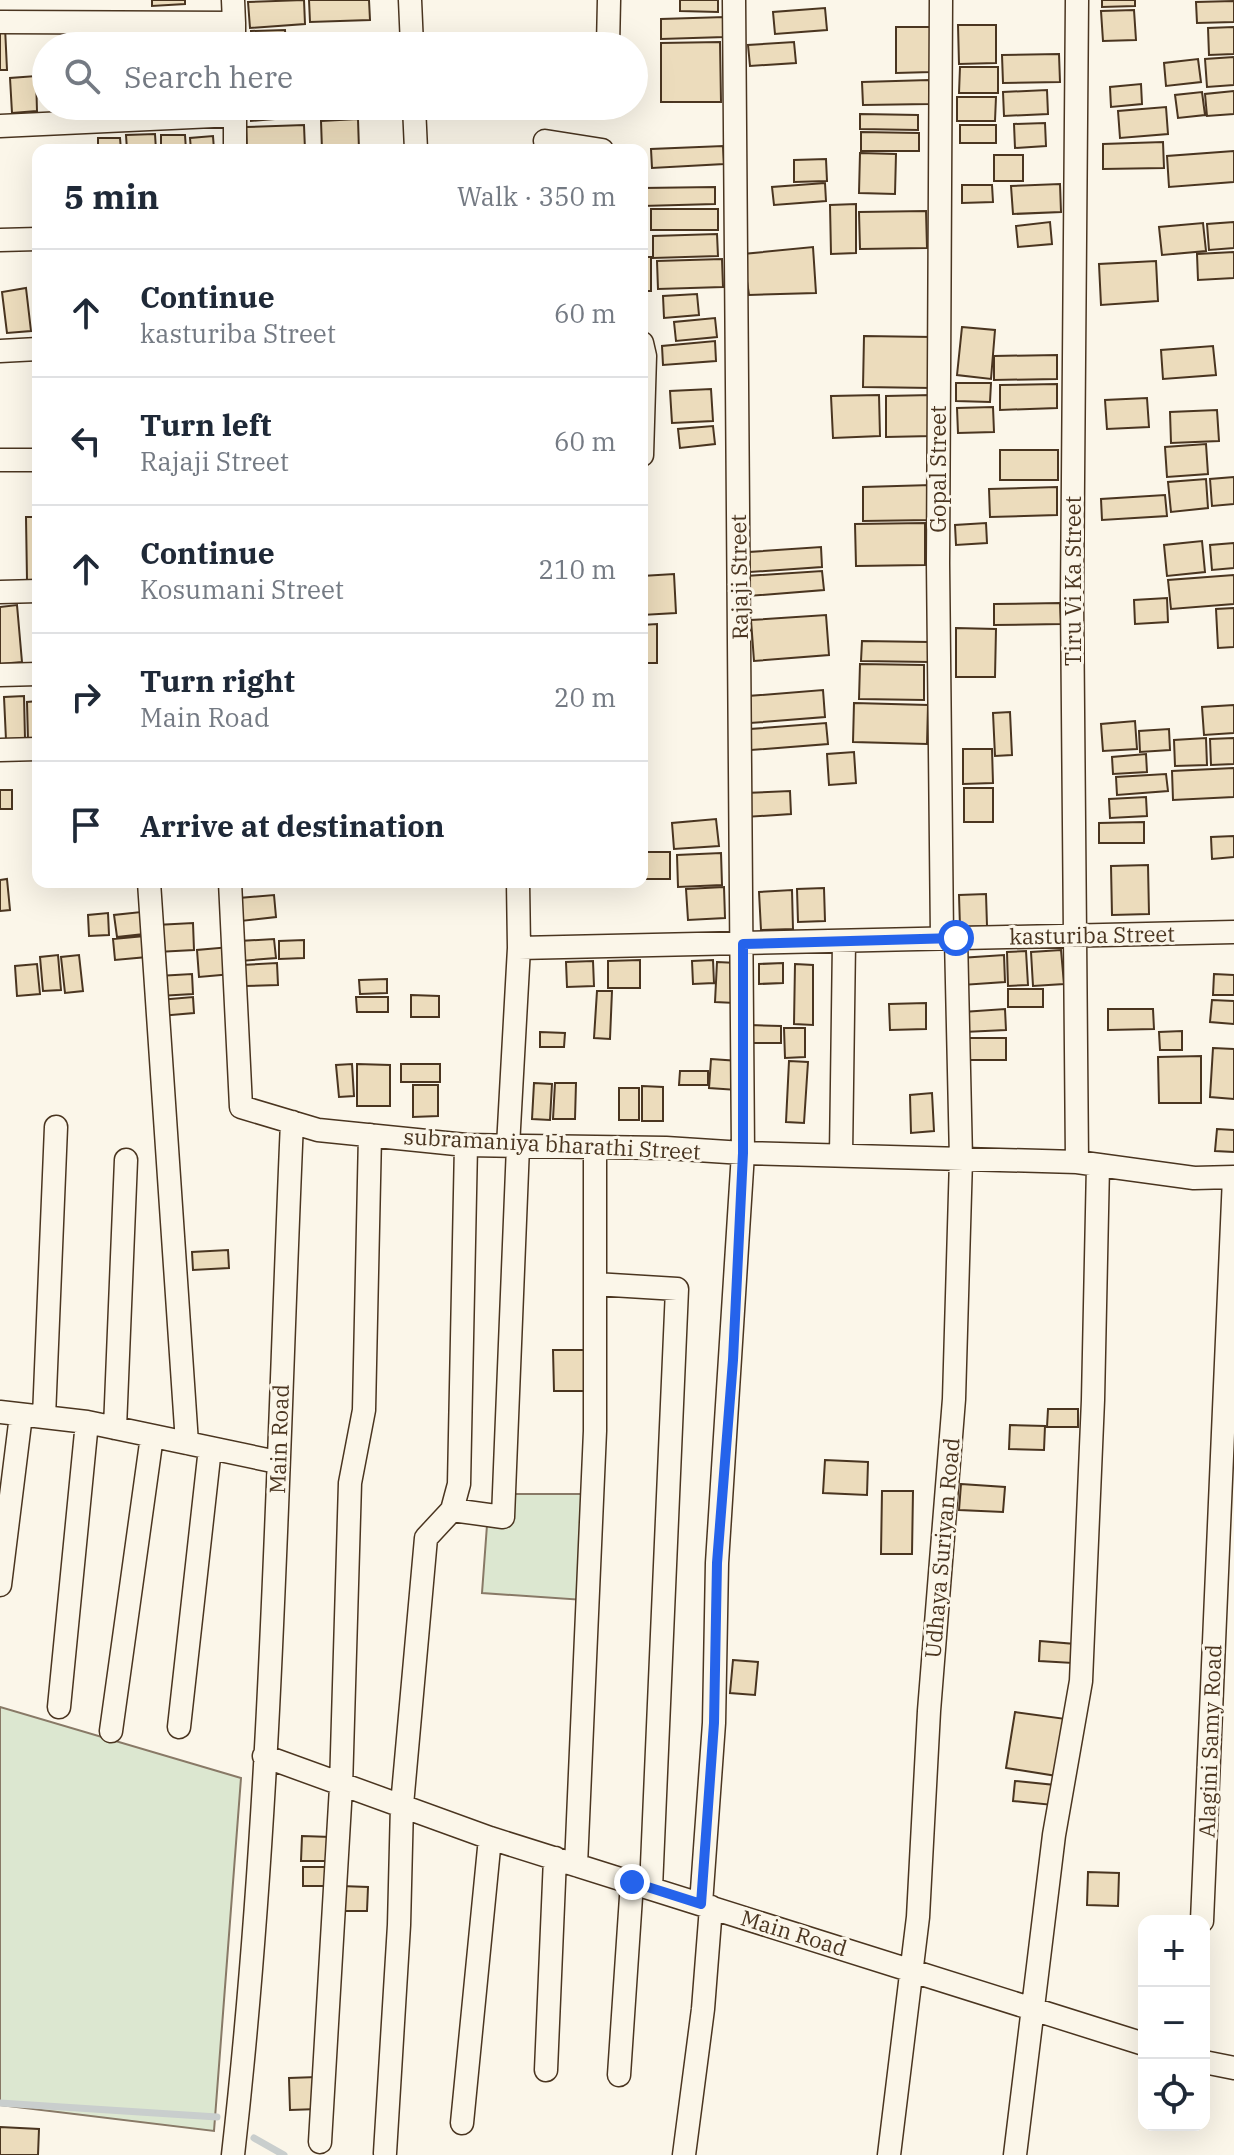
<!DOCTYPE html>
<meta charset="utf-8">
<style>
:root{--surface:#fff;--page:#f2f2f3;--text:#1f2937;--muted:#747a83;--line:#e0e1e3}
body{margin:0;font-family:"IBM Plex Serif",serif;background:var(--page);color:var(--text)}
.controls{position:absolute;right:24px;bottom:24px;display:grid;overflow:hidden;border-radius:16px;box-shadow:0 8px 32px #0002}
.controls button{width:72px;height:72px;display:grid;place-items:center;padding:0;border:0;border-bottom:2px solid var(--line);background:var(--surface);color:var(--text);font:40px sans-serif}
.stop{position:absolute;width:24px;height:24px;margin:-18px;border:6px solid #2563eb;border-radius:50%;background:#fff}
.stop.end{background:#2563eb;border-color:#fff;box-shadow:0 2px 8px #0008}
.list{margin:0;padding:0;list-style:none}
h2{display:flex;justify-content:space-between;align-items:center;height:104px;margin:0;padding:0 32px;font-size:34px}
h2 small{font-size:26px;font-weight:400;color:var(--muted)}
.list li{display:grid;grid-template-columns:52px 1fr auto;gap:24px;align-items:center;box-sizing:border-box;height:128px;padding:0 32px;border-top:2px solid var(--line)}
.list b{display:block;font-size:30px;white-space:nowrap}
.list p{margin:0;font-size:26px;white-space:nowrap;color:var(--muted)}
.list em{font-size:26px;font-style:normal;color:var(--muted)}
.icon{flex:none;width:44px;height:44px;fill:none;stroke:currentColor;stroke-width:2;stroke-linecap:round;stroke-linejoin:round}
.map{position:relative;flex:none;width:1234px;height:2155px;overflow:hidden}
.search{position:absolute;background:var(--surface);box-shadow:0 8px 32px #0002;left:32px;top:32px;width:616px;height:88px;display:flex;align-items:center;gap:20px;box-sizing:border-box;padding:0 28px;border-radius:44px;color:var(--muted);font-size:30px}
.panel{position:absolute;background:var(--surface);box-shadow:0 8px 32px #0002;left:32px;top:144px;width:616px;height:744px;border-radius:16px}
.map>svg:first-child{display:block}
.green{fill:#dce7d0;stroke:#887966;stroke-width:2}
.lines{fill:none;stroke-linecap:round;stroke-linejoin:round}
.stream{stroke:#c9cecd;stroke-width:7}
.building{fill:#ecdcbc;stroke:#4a3520;stroke-width:2}
.street-casing{stroke:#4a3520;stroke-width:25}
.street{stroke:#fbf6e9;stroke-width:22}
.route{stroke:#2563eb;stroke-width:10}
.labels{text-anchor:middle;stroke-width:6;stroke-linejoin:round;paint-order:stroke}
.street-label{font-size:22px;fill:#4a3520;stroke:#fbf6e9}
</style>
<div class="map">
<svg width="1234" height="2155" viewBox="0 0 1234 2155">
<rect width="100%" height="100%" fill="#fbf6e9"/>
<path class="green" d="M510 1494H585L584 1600 482 1593 487 1525Z
M0 1707 241 1778 214 2131 0 2105Z"/>
<g class="lines">
<path class="stream" d="M0 2103 217 2117
M254 2138 284 2155"/>
</g>
<path class="building" d="M152 0H185V4L152 6Z
M304 0 305 24 250 28 248 2Z
M309 0H369L370 20 310 22Z
M680 0H718V12L680 11Z
M1102 0H1135V6L1102 7Z
M1234 1V22L1197 23 1196 2Z
M825 8 827 30 775 34 773 12Z
M1134 10 1136 40 1103 41 1101 11Z
M725 17V37L661 39V19Z
M958 25H996V63L959 64Z
M0 27H5L7 70H0Z
M896 27H930L931 72 896 73Z
M1234 27V54L1209 55 1208 28Z
M144 28 145 46H113L112 30Z
M285 30 286 46H251V31Z
M720 42 721 102H661V43Z
M794 42 796 63 750 66 748 45Z
M1059 54 1060 82 1003 83 1002 55Z
M1234 57V85L1207 87 1205 59Z
M1198 59 1201 82 1166 86 1164 63Z
M960 67H998V93H959Z
M36 76 37 111 12 113 10 78Z
M929 80V104L863 105 862 82Z
M1141 84 1142 104 1111 107 1110 87Z
M1047 90 1048 114 1004 116 1003 92Z
M1234 91V114L1207 116 1205 94Z
M1202 92 1205 115 1178 118 1175 95Z
M957 97H996L995 121H957Z
M250 106H297L298 117 251 121Z
M310 106H379V111L311 114Z
M462 106H508V112H462Z
M1166 107 1168 134 1120 138 1118 111Z
M860 114 918 115V130L860 129Z
M358 119 359 150H322L321 121Z
M1045 123 1046 146 1015 148 1014 124Z
M304 125 305 150H247L246 127Z
M960 125H996V143H960Z
M861 132 919 133V151H861Z
M155 134 156 150H127L126 135Z
M161 135H185L186 150H161Z
M213 136 214 150H191L190 138Z
M98 138H120L121 150H98Z
M1163 142 1164 168 1103 169V144Z
M464 146H510V150H464Z
M723 146 724 164 652 168 651 149Z
M1234 151V182L1169 187 1167 156Z
M860 153 896 154 895 194 859 193Z
M994 155H1023V181H994Z
M826 159 827 181 794 182V160Z
M825 183 826 201 774 205 772 187Z
M1060 184 1061 212 1013 214 1011 186Z
M962 185H992L993 202 962 203Z
M715 187V204L642 206V188Z
M856 204V253L831 254 830 205Z
M651 209H718V230H651Z
M926 211 927 248 860 249 859 212Z
M1050 222 1052 244 1018 247 1016 226Z
M1234 222V248L1209 250 1207 224Z
M1203 223 1206 251 1162 255 1159 227Z
M717 234 718 256 653 258V236Z
M813 247 816 293 749 295 743 254Z
M1234 252V278L1198 280 1197 254Z
M642 257H651V291H642Z
M722 259 723 287 658 289 657 261Z
M1156 261 1158 301 1101 305 1099 264Z
M26 288 31 331 7 333 2 292Z
M697 294 699 315 664 318 663 296Z
M715 318 717 337 676 341 674 322Z
M962 327 995 330 991 379 957 375Z
M864 336 933 337 932 388 863 387Z
M715 341 716 361 663 365 662 346Z
M1213 346 1216 375 1163 379 1161 350Z
M1057 355V379L994 380V356Z
M956 383H991L990 402 956 401Z
M1057 384V408L1000 410V385Z
M711 389 713 421 672 423 670 391Z
M879 395 880 436 833 438 831 396Z
M931 395 932 436 886 437V396Z
M1147 398 1149 427 1107 429 1105 400Z
M993 407 994 432 958 433 957 408Z
M1217 410 1219 441 1171 443 1170 412Z
M713 426 715 444 680 448 678 429Z
M1206 444 1208 474 1167 477 1165 447Z
M1000 450H1058V480H1000Z
M1234 477V504L1212 506 1210 479Z
M1206 479 1208 508 1171 512 1168 482Z
M931 485V520L863 521V487Z
M1057 487V515L990 517 989 489Z
M1165 495 1167 516 1102 520 1101 499Z
M26 517H38V580H27Z
M925 523V565L856 566 855 524Z
M986 523 987 543 956 545 955 525Z
M1202 541 1205 572 1167 576 1164 545Z
M1234 543V568L1212 570 1210 545Z
M821 547 822 567 750 572 749 552Z
M822 571 824 590 748 596 746 576Z
M674 574 676 613 642 615V576Z
M1234 575V604L1171 609 1168 580Z
M1167 598 1168 622 1135 624 1134 600Z
M1060 603 1061 624 994 625V604Z
M17 605 22 662 0 664V607Z
M1234 608V647L1218 648 1216 609Z
M826 615 829 655 754 661 751 620Z
M657 624V663H642V625Z
M956 628 996 629 995 677H956Z
M862 641 930 642V662L861 661Z
M860 664 924 665V700L859 699Z
M823 690 825 717 750 723 748 696Z
M24 696 25 739 6 740 4 697Z
M38 701V740H28L27 702Z
M854 703 928 705 927 744 853 742Z
M1234 705V733L1204 735 1202 707Z
M1010 712 1012 755 995 756 993 713Z
M1135 721 1137 749 1103 751 1101 724Z
M826 723 828 744 751 750 750 729Z
M1169 729 1170 750 1140 752 1139 731Z
M1206 738 1207 765 1175 766 1174 740Z
M1234 738V764L1211 765 1210 739Z
M963 749H992L993 783 963 784Z
M854 752 856 783 829 785 827 754Z
M1146 754 1147 772 1113 774 1112 757Z
M1234 768V797L1173 800 1172 771Z
M1166 774 1168 791 1117 795 1116 777Z
M964 788H993V822H964Z
M0 790H12V809H0Z
M790 791 791 814 745 817 744 793Z
M1146 797 1147 816 1110 818 1109 799Z
M716 819 719 846 674 849 672 823Z
M1144 822V843H1099V823Z
M1234 836V857L1212 859 1211 837Z
M642 852H670V879H642Z
M721 853 722 885 678 887 677 855Z
M1148 865 1149 914 1112 915 1111 866Z
M7 879 10 910 0 911V880Z
M461 882H508V886H461Z
M724 887 725 918 688 920 686 889Z
M824 888 825 921 798 922 797 889Z
M792 890 793 929 761 930 759 892Z
M986 894 987 926 960 927 959 895Z
M274 895 276 917 241 921 239 898Z
M141 912 144 934 117 937 114 915Z
M108 913 109 935 89 936 88 915Z
M193 923 194 950 157 952 156 925Z
M145 936 147 957 115 960 113 939Z
M274 939 276 958 240 961 239 941Z
M304 940V958L279 959V941Z
M230 947 232 974 199 977 197 950Z
M1061 950 1064 984 1033 986 1031 952Z
M1026 951 1028 985 1008 986 1007 952Z
M58 955 61 990 43 991 40 957Z
M79 955 83 991 65 993 61 957Z
M1004 955 1005 982 962 985 960 958Z
M640 960V988H608V961Z
M713 960 714 983 693 984 692 961Z
M593 961 594 986 567 987 566 962Z
M717 962 737 963 735 1003 715 1002Z
M277 963 278 985 244 986 242 965Z
M783 963V983L759 984V964Z
M37 964 40 994 17 996 15 966Z
M795 964 813 965V1025L794 1024Z
M192 974 193 994 159 996 158 976Z
M1214 974 1234 975V995H1213Z
M387 979V993L360 994 359 980Z
M1008 989H1043V1007H1008Z
M597 991H612L610 1039 594 1038Z
M411 995 439 996V1017H411Z
M193 997 194 1013 160 1016 159 1000Z
M356 997H388V1012H357Z
M1212 1000 1234 1001V1024L1210 1022Z
M926 1003V1029L890 1030 889 1004Z
M1005 1009 1006 1030 964 1032 963 1012Z
M1108 1009H1153L1154 1029 1108 1030Z
M750 1025 781 1026V1043H750Z
M784 1028H805V1057L785 1058Z
M1182 1031V1050H1160L1159 1032Z
M540 1032 565 1033 564 1047H540Z
M964 1038H1006V1060H964Z
M1213 1048 1234 1049V1099L1210 1097Z
M1201 1056V1103H1159L1158 1057Z
M711 1059 739 1061 737 1090 709 1088Z
M789 1061 808 1062 804 1123 786 1122Z
M352 1064 354 1096 339 1097 336 1065Z
M357 1064 390 1065V1106H357Z
M401 1064H440V1082H401Z
M680 1071H708V1085H679Z
M534 1083 552 1084 550 1120 532 1119Z
M555 1083H576L575 1119H553Z
M413 1085H438V1116L413 1117Z
M642 1086 663 1087V1121H642Z
M619 1088H639V1120H619Z
M932 1093 934 1131 911 1133 910 1095Z
M1217 1129 1234 1130V1152L1215 1151Z
M228 1250 229 1268 193 1270 192 1252Z
M553 1350H588V1391H554Z
M1048 1409H1078V1427H1047Z
M1010 1425 1045 1426 1044 1450 1009 1449Z
M825 1460 868 1462 867 1495 823 1493Z
M961 1484 1005 1487 1003 1512 959 1510Z
M882 1491H913L912 1554H881Z
M1040 1641 1075 1644 1073 1663 1039 1661Z
M733 1660 758 1662 755 1695 730 1693Z
M1015 1712 1066 1719 1057 1776 1006 1768Z
M1015 1781 1055 1785 1053 1805 1013 1801Z
M302 1836 331 1837 330 1861H301Z
M303 1867H333V1886H303Z
M1088 1872 1119 1873 1118 1906 1087 1905Z
M341 1886 368 1887 367 1911H341Z
M317 2077 318 2109 290 2110 289 2078Z
M0 2127 39 2129 38 2155H0Z"/>
<g class="lines">
<defs>
<path id="street" d="M233 0 234 23
M410 0 412 46
M941 0 938 563 942 938
M1077 0 1072 598 1077 1162
M0 22 234 23V46
M608 46 609 0
M235 106V150
M414 106 416 150
M0 126 235 115
M545 141 602 150
M0 240 38 239
M642 343 645 356 642 455
M0 351 38 349
M0 460H38
M0 592 38 591
M0 675 38 674
M0 750 38 749
M149 882 187 1443
M230 882 241 1107 318 1130 466 1145 666 1148 743 1153 1077 1162 1194 1178 1234 1177 1202 1921
M519 948 1234 932
M508 1146 519 948 518 882
M841 1155 844 942
M595 1284 677 1289 651 1888
M0 1412 87 1422 277 1462
M44 1417 56 1127
M115 1428 126 1160
M452 1510 503 1517 518 1146
M0 1585 21 1415
M59 1707 87 1422
M179 1727 210 1448
M111 1731 152 1436
M264 1756 490 1838 1144 2044
M576 1865 595 1431V1147
M701 1904 714 1723 717 1563 743 1153 734 0
M1204 2062 1234 2068
M546 2070 555 1858
M619 2075 632 1882
M462 2123 490 1838
M320 2142 341 1787 350 1483 364 1410 370 1135
M385 2153 399 1925 402 1805 426 1538 452 1510 459 1484 466 1145
M233 2155C272 1812 277 1466 292 1122
M684 2155 703 2009 711 1907
M889 2155 918 1917 929 1711 954 1399 961 1159 956 938
M1015 2155 1054 1835 1081 1681 1093 1400 1098 1165"/>
</defs>
<use href="#street" class="street-casing"/>
<use href="#street" class="street"/>
</g>
<g class="lines">
<path class="route" d="M632 1882 701 1904 714 1723 717 1563 733 1360 743 1153V944L956 938"/>
</g>
<g class="labels">
<g class="street-label">
<text transform="translate(938 469) rotate(-90)" y="8">Gopal Street</text>
<text transform="translate(739 577) rotate(-91)" y="8">Rajaji Street</text>
<text transform="translate(1073 581) rotate(-90)" y="8">Tiru Vi Ka Street</text>
<text transform="translate(1092 935) rotate(-1)" y="8">kasturiba Street</text>
<text transform="translate(552 1144) rotate(3)" y="8">subramaniya bharathi Street</text>
<text transform="translate(279 1439) rotate(-88)" y="8">Main Road</text>
<text transform="translate(942 1548) rotate(-85)" y="8">Udhaya Suriyan Road</text>
<text transform="translate(1210 1741) rotate(-88)" y="8">Alagini Samy Road</text>
<text transform="translate(794 1933) rotate(17)" y="8">Main Road</text>
</g>
</g>
</svg>
<div class="controls">
<button>+</button>
<button>−</button>
<button><svg class="icon" aria-label="locate" viewBox="0 0 24 24"><circle cx="12" cy="12" r="6"/><path d="M12 2v4M12 18v4M2 12h4M18 12h4"/></svg></button>
</div>
<div class="stop" style="left:956px;top:938px"></div>
<div class="stop end" style="left:632px;top:1882px"></div>
<div class="search"><svg class="icon" aria-label="search" viewBox="0 0 24 24"><circle cx="10" cy="10" r="6"/><path d="M15 15l6 6"/></svg>Search here</div>
<section class="panel">
<h2>5 min<small>Walk · 350 m</small></h2>
<ul class="list">
<li><svg class="icon" aria-label="ahead" viewBox="0 0 24 24"><path d="M12 20V5M6 11l6-6 6 6"/></svg><div><b>Continue</b><p>kasturiba Street</p></div><em>60 m</em></li>
<li><svg class="icon" aria-label="left" viewBox="0 0 24 24"><path d="M17 20v-9H6M10 6l-5 5 5 5"/></svg><div><b>Turn left</b><p>Rajaji Street</p></div><em>60 m</em></li>
<li><svg class="icon" aria-label="ahead" viewBox="0 0 24 24"><path d="M12 20V5M6 11l6-6 6 6"/></svg><div><b>Continue</b><p>Kosumani Street</p></div><em>210 m</em></li>
<li><svg class="icon" aria-label="right" viewBox="0 0 24 24"><path d="M7 20v-9h11M14 6l5 5-5 5"/></svg><div><b>Turn right</b><p>Main Road</p></div><em>20 m</em></li>
<li><svg class="icon" aria-label="arrive" viewBox="0 0 24 24"><path d="M6 21V4h12l-3 4 3 4H6"/></svg><div><b>Arrive at destination</b></div></li>
</ul>
</section>
</div>
